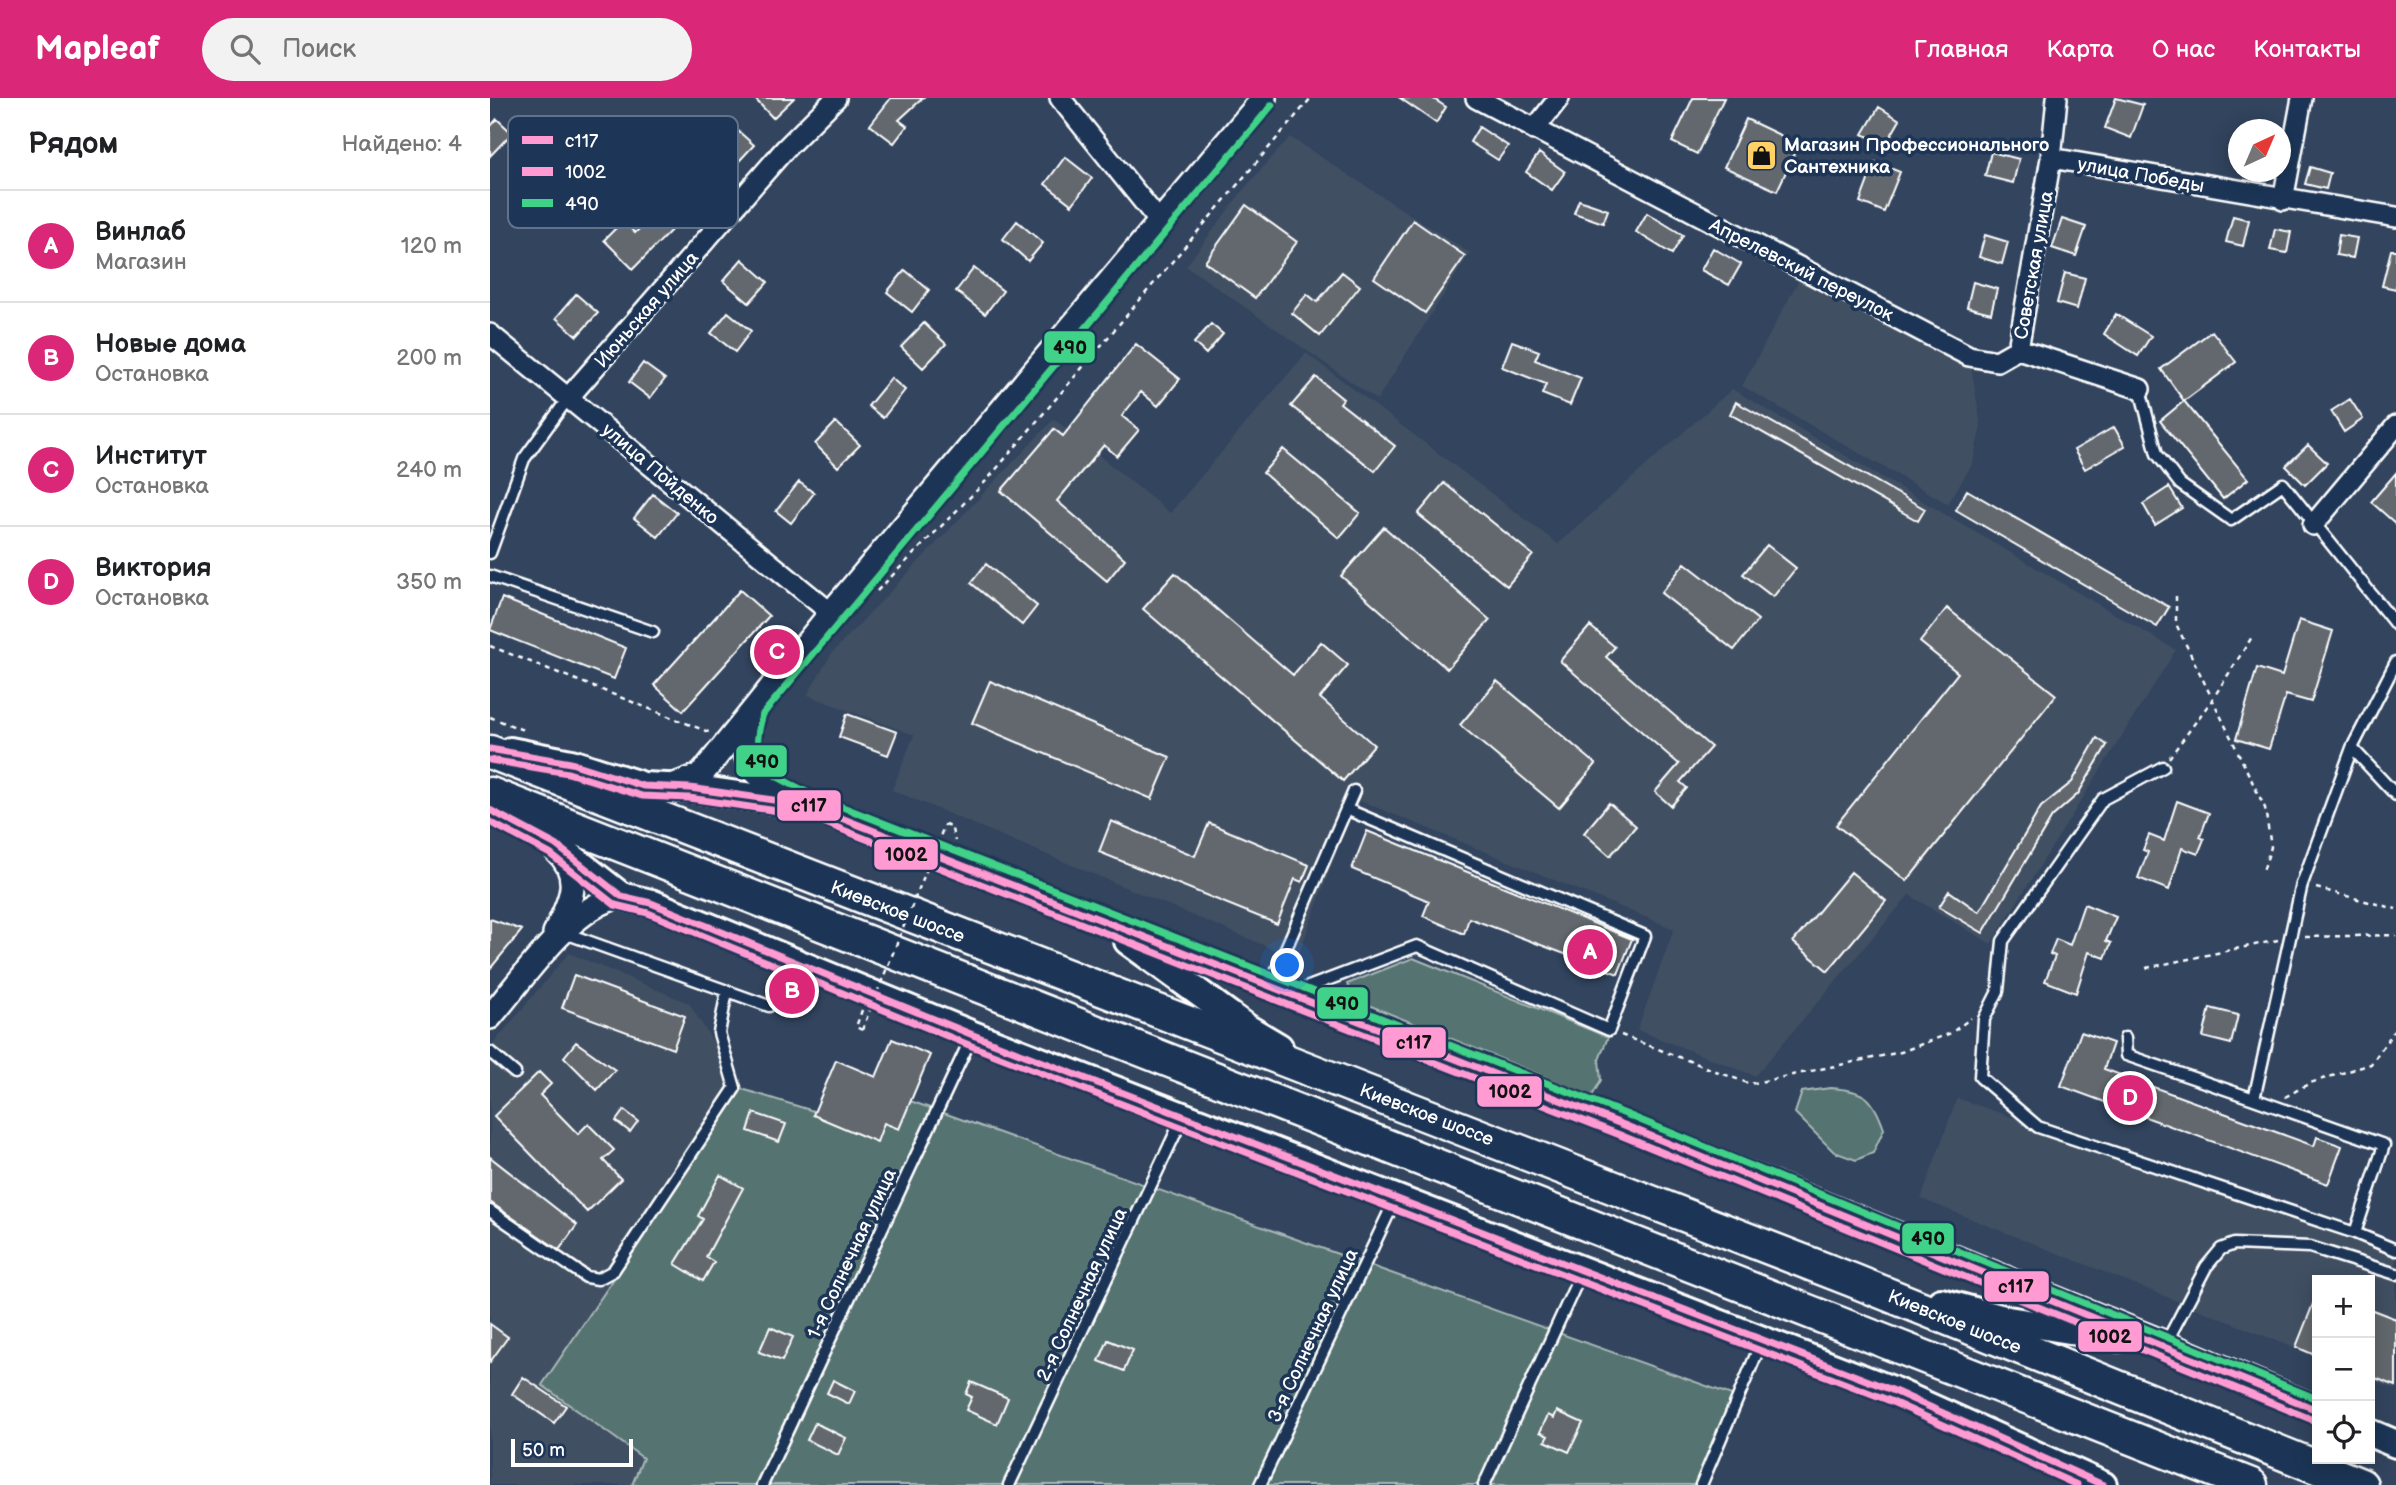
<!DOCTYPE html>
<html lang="ru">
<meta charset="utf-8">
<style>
:root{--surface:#fff;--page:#f2f2f2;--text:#202124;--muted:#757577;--line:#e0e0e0;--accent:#db2777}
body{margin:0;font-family:"Balsamiq Sans",sans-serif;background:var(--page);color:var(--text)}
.controls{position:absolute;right:21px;bottom:21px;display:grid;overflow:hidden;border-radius:0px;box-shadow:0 4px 18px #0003}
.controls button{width:63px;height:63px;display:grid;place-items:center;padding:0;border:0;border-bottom:2px solid var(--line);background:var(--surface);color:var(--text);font:35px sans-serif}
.compass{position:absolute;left:1738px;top:21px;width:63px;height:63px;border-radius:50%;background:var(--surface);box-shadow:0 4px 18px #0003;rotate:44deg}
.scale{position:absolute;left:21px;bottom:18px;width:122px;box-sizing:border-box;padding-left:7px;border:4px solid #fff;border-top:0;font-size:19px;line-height:24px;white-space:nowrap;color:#fff;-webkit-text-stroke:5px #1d3557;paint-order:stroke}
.you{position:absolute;left:798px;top:868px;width:24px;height:24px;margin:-18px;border:5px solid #fff;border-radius:50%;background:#1a73e8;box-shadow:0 0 0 10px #1a73e833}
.badge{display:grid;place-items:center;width:46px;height:46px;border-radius:50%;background:var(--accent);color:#fff;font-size:23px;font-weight:700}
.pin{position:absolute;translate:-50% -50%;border:4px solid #fff;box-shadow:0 2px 7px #0006}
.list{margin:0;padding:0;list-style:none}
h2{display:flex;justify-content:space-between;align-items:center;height:91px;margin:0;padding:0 28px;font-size:30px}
h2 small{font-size:23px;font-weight:400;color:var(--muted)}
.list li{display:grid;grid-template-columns:46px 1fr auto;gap:21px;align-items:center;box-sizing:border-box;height:112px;padding:0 28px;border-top:2px solid var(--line)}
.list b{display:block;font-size:26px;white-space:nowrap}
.list p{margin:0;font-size:23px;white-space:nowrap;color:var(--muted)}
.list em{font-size:23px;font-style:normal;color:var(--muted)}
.icon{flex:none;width:38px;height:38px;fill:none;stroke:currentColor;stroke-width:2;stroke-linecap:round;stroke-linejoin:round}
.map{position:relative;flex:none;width:1906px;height:1387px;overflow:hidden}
header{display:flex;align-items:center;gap:42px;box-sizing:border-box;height:98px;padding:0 35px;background:var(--accent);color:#fff}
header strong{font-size:33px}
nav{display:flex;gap:38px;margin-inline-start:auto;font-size:24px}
.search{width:490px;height:63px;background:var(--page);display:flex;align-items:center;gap:18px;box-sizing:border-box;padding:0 24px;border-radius:38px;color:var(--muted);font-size:26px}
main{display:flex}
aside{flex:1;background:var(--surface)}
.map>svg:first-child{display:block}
.built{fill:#404f62}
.green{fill:#557371;stroke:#aab9b8;stroke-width:2}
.building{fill:#62686d;stroke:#fff;stroke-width:2}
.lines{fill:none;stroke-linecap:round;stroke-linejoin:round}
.service-casing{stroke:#fff;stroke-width:15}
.minor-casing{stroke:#fff;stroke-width:24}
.tertiary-casing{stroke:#fff;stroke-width:28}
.secondary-casing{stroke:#fff;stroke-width:32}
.trunk-casing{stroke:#fff;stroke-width:37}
.path{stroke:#fff;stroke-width:2.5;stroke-dasharray:5 5;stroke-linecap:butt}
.service{stroke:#1d3557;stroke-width:10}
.minor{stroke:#1d3557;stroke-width:19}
.tertiary{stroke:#1d3557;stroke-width:23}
.secondary{stroke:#1d3557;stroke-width:26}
.trunk{stroke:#1d3557;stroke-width:32}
.path-bridge{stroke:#fff;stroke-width:2.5;stroke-dasharray:5 5;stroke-linecap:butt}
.bus-1-casing{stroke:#1d3557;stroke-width:12}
.bus-2-casing{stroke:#1d3557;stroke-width:12}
.bus-3-casing{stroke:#1d3557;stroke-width:12}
.bus-1{stroke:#ff9ad2;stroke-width:7}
.bus-2{stroke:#ff9ad2;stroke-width:7}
.bus-3{stroke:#40d288;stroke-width:7}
.labels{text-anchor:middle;stroke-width:7;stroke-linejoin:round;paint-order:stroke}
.poi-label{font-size:19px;font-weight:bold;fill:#fff;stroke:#1d3557;text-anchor:start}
.street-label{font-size:19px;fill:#fff;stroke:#1d3557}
.key{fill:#1d3557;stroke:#617289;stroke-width:2}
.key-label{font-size:19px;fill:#fff}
.line-badge{stroke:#1d3557;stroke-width:2.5}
.pale-badge-label{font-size:19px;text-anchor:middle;font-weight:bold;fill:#111}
</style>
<header>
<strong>Mapleaf</strong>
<div class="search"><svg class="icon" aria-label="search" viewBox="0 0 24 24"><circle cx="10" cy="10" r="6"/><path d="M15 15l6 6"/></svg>Поиск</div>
<nav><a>Главная</a><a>Карта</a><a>О нас</a><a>Контакты</a></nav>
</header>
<main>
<aside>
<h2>Рядом<small>Найдено: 4</small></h2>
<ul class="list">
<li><span class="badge">A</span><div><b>Винлаб</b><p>Магазин</p></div><em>120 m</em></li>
<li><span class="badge">B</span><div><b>Новые дома</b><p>Остановка</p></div><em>200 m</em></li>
<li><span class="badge">C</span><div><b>Институт</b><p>Остановка</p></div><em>240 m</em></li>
<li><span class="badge">D</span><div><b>Виктория</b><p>Остановка</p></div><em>350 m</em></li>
</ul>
</aside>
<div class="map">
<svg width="1906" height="1387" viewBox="0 0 1906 1387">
<rect width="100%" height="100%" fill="#32445e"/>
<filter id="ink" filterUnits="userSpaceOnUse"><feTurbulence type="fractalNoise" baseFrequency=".0143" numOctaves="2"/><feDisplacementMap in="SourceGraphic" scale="14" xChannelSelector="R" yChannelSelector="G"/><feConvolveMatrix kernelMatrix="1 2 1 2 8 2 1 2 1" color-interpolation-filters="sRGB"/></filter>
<g filter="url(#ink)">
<path class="built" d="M800 39 980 155 887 302 696 168 753 92Z
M1312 176 1481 267 1491 328 1483 365 1458 406 1252 288Z
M816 255 1068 446 1242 291 1686 552 1501 846 1419 797 1265 978 1147 932 1184 831 866 701 807 861 402 692 424 637 317 597 342 555 564 321 680 415Z
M79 855 199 905 252 991 53 1287 153 1360 142 1387H0V949Z
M1467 1000 1906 1154V1292L1880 1281V1182H1827V1259L1431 1101Z"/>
<path class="green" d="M923 860 1118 939 1109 962 1111 982 1102 998 866 902 857 886Z
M1340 990C1375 992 1383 999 1394 1031L1383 1055 1366 1062 1344 1054 1305 1015 1312 994Z
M252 991 333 1016 412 1000 1253 1301 1215 1387H142L153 1360 52 1287Z"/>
<path class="building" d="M264 0H304L283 20Z
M401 0H433L409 22 417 28 404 45 380 27Z
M910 0H942L956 9 946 25Z
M1203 0H1234L1207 56 1182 44Z
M1626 0 1653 7 1641 40 1615 30Z
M1389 9 1410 22 1395 48 1373 36Z
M7 21 22 35 0 58V29Z
M1256 21 1309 46 1287 93 1234 69Z
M989 29 1018 48 1008 62 980 44Z
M247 32 264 47 237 76 221 61Z
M1501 54 1529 61 1523 85 1495 78Z
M1049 55 1075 74 1062 92 1036 74Z
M575 59 602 80 582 107 555 86Z
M1385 64 1410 74 1394 114 1370 104Z
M172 67 188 84 178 94 198 115 143 171 114 142 133 123 145 135 167 113 147 92Z
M1820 69 1840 75 1836 91 1815 86Z
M1089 102 1118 112 1113 125 1084 115Z
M756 107 807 144 765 200 715 164Z
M1157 115 1193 137 1182 156 1146 134Z
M1743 118 1759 122 1753 148 1736 144Z
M1572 121 1596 129 1586 158 1562 150Z
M923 122 975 158 935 215 884 180Z
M527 123 553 145 538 163 513 141Z
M1785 131 1801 134 1797 155 1780 152Z
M1495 137 1518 144 1512 166 1489 159Z
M1849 137 1867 140 1863 160 1846 157Z
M1223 150 1251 166 1239 187 1211 172Z
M1901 152H1906V191L1892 188Z
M252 161 278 184 259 205 233 183Z
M484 170 513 193 495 216 466 193Z
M415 172 439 192 422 214 397 194Z
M852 174 870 188 830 238 802 215 817 196 827 204Z
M1575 175 1595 180 1587 211 1567 205Z
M1483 184 1507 191 1501 215 1477 209Z
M86 196 108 215 87 238 66 220Z
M238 214 261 233 245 254 221 235Z
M1626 216 1661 238 1648 258 1614 236Z
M434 225 456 246 433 270 411 249Z
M721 226 733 236 716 256 704 245Z
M1722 233 1746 264 1694 303 1671 271Z
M1022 243 1049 253 1045 262 1091 280 1080 307 1052 296 1056 286 1012 269Z
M646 246 690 281 668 308 651 294 632 318 649 332 627 358 614 347 567 403 635 461 617 483 511 393 564 331 573 338Z
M153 265 175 281 160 300 139 284Z
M826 279 853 301 850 305 905 348 885 373 801 308Z
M401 280 415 292 393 320 378 308Z
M1860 301 1873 321 1854 334 1841 313Z
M1694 303 1758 381 1733 401 1670 323Z
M1246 304 1435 411 1428 423 1240 316Z
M346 324 370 347 348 369 325 346Z
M1624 329 1635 348 1595 371 1584 352Z
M1818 347 1837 365 1815 387 1796 368Z
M793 351 870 415 849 440 773 375Z
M1906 375V426L1881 404Z
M309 384 324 395 301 425 286 413Z
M954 385 1043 457 1017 488 928 416Z
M1679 389 1692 410 1665 427 1653 406Z
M1477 392 1679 509 1667 529 1466 412Z
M163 396 187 415 168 439 144 420Z
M894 429 1000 522 957 571 851 478Z
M1277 447 1306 470 1283 499 1253 476Z
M1195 465 1268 522 1244 552 1171 495Z
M496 466 547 508 532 527 481 485Z
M685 475 803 577 831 544 858 567 830 600 884 647 853 683 653 511Z
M250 492 279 518 193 613 164 587Z
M12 500 136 550 124 581 0 532Z
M1457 510 1566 597 1417 783 1346 727 1468 575 1430 544Z
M1809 522 1843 533 1821 604 1796 597 1779 651 1746 641 1767 570 1792 578Z
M1100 528 1125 549 1116 559 1221 649 1190 684 1197 690 1181 708 1165 694 1189 666 1070 563Z
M500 583 680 659 662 701 482 625Z
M1007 583 1106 666 1069 710 970 627Z
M357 616 407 634 398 657 349 639Z
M1607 640 1617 647 1588 696 1562 719 1493 835 1449 809 1459 793 1489 814 1551 709 1582 684Z
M1687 703 1719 715 1710 739 1714 741 1708 756 1692 750 1679 792 1648 780 1658 754 1653 752 1659 737 1674 743Z
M1119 705 1146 728 1120 758 1094 735Z
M621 723 705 758 719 725 819 767 812 784 805 781 787 826 609 754Z
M877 733 1142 841 1128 876 979 820 974 836 933 818 939 803 862 771Z
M1361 774 1396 803 1338 873 1303 844Z
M1594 806 1626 819 1616 843 1621 845 1615 860 1599 854 1586 895 1555 883 1565 858 1560 856 1566 841 1580 847Z
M0 821 32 832 0 871Z
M84 877 195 918 183 951 72 910Z
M1720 910 1748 917 1741 946 1713 939Z
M1591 934 1623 945 1614 971 1824 1048 1827 1039 1852 1048 1838 1086 1571 988Z
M402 941 440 957 409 1031 394 1025 387 1044 323 1017 346 962 386 979Z
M86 944 125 972 107 992 74 959Z
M49 974 61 986 50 997 88 1036 98 1026 124 1052 113 1062 131 1081 97 1114 4 1018Z
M134 1012 148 1023 140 1034 126 1023Z
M264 1015 296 1026 289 1044 258 1033Z
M0 1059 87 1127 69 1152 0 1104Z
M230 1077 253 1090 216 1159 224 1164 213 1183 185 1166 213 1121 208 1118Z
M1827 1196V1258L1806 1249Z
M1880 1211 1906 1221V1288L1880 1278Z
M0 1226 18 1239 0 1264Z
M280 1229 303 1239 292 1263 269 1254Z
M618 1242 643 1252 634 1273 609 1263Z
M33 1279 76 1308 64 1325 22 1296Z
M343 1282 365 1293 359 1306 337 1295Z
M481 1284 518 1300 507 1326 476 1312 482 1299 476 1296Z
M1067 1313 1093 1325 1079 1354 1055 1343 1058 1338 1050 1334 1058 1317 1064 1320Z
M325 1325 356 1340 348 1357 317 1342Z"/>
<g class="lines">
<defs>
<path id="service" d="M1650 291 1667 356 1690 386 1741 422 1793 386 1906 527
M0 455 34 361 79 299
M0 478 163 534
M1862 650 1906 697
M1673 669 1613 701 1513 843 1508 893 1494 921 1490 979 1548 1029 1865 1135 1894 1047 1764 1001 1812 786 1862 650 1906 564
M75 835 279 908
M781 885 864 693
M808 893 927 848 1119 932 1155 838 856 711
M1635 940 1636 957 1764 1001
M0 954 25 975
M0 1113 96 1179 108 1181 123 1173 245 990 229 935 237 893
M1865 1135 1906 1152
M1676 1245 1716 1169 1731 1151 1744 1146 1820 1149 1906 1176
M272 1387 482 938
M519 1387 693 1019
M770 1387 905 1102
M994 1387 1092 1173
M1211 1387 1272 1243"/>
<path id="minor" d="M570 0 669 123
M986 0 1479 258 1507 263 1528 251 1650 291
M1044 32 1069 0
M1561 60 1906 119
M1793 102 1812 0
M0 236 341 515
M1528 251 1561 60 1567 0
M79 299 295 51 346 0
M1823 427 1906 328"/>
<path id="tertiary" d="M260 620C241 672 276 683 315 705
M182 688 211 677 341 515 774 0
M65 835C79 806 95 779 66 752
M0 919C33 881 80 808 131 798"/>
<path id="secondary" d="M20 653 81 665 153 688 200 690 318 707 1134 1027 1675 1247 1827 1312
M0 712 66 747 131 798 161 805 483 937 1402 1292 1613 1387
M638 843 757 930 789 949
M1451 1204 1518 1222 1629 1240
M1880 1335 1906 1346"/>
<path id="trunk" d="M0 654 1362 1182 1871 1387
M0 696 1761 1387"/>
</defs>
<use href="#service" class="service-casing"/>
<use href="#minor" class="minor-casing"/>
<use href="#tertiary" class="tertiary-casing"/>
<use href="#secondary" class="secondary-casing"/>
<use href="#trunk" class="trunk-casing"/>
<path class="path" d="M387 493 497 382 821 0
M1686 498V526L1775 710 1781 749 1773 773
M0 548 221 635
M0 619 33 632
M1679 660 1722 602 1762 539
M455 726 461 728 465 743
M1826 790 1906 811
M1815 839 1906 837
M1656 870 1788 842
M372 912 366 929 372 932
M1131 937 1260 986 1411 954 1461 935 1481 920
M1795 999 1820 985 1881 966 1906 930"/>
<use href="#service" class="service"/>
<use href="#minor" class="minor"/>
<use href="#tertiary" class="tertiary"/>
<use href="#secondary" class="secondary"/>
<use href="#trunk" class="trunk"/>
<path class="path-bridge" d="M372 932 455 726"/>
<defs>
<path id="bus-1" d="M0 651 81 665 153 688 200 690 318 707 1134 1027 1827 1312
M0 712 66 747 131 798 161 805 483 937 1402 1292 1613 1387"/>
<path id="bus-2" d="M0 662 78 675 152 698 199 700 315 717 1130 1037 1823 1322
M0 724 60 756 125 807 158 815 479 947 1398 1302 1587 1387"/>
<path id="bus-3" d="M782 7 273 616C256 671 279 674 322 697L1138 1017 1827 1301"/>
</defs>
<use href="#bus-1" class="bus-1-casing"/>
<use href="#bus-2" class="bus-2-casing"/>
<use href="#bus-3" class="bus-3-casing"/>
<use href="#bus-1" class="bus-1"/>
<use href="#bus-2" class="bus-2"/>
<use href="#bus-3" class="bus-3"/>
</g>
</g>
<defs>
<symbol id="shop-square" viewBox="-11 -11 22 22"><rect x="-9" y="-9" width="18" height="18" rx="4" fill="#ffd166" stroke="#1d3557"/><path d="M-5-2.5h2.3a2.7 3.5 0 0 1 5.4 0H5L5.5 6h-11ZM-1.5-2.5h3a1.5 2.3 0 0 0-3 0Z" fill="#111"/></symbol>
</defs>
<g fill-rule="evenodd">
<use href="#shop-square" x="1254" y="40" width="35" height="35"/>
</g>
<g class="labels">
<g class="poi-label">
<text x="1294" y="53">Магазин Профессионального<tspan x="1294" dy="22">Сантехника</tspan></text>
</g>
<g class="street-label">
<text transform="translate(1651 76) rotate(10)" y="7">улица Победы</text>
<text transform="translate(1543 167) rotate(-80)" y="7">Советская улица</text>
<text transform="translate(1312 171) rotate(27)" y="7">Апрелевский переулок</text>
<text transform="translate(156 211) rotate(-49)" y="7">Июньская улица</text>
<text transform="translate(171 375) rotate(40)" y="7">улица Пойденко</text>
<text transform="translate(408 813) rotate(21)" y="7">Киевское шоссе</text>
<text transform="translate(937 1016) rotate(21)" y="7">Киевское шоссе</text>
<text transform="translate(361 1155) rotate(-65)" y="7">1-я Солнечная улица</text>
<text transform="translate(591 1196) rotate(-65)" y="7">2-я Солнечная улица</text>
<text transform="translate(1465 1223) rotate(22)" y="7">Киевское шоссе</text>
<text transform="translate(822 1237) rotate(-65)" y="7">3-я Солнечная улица</text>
</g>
</g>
<rect x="18" y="18" width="230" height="112" rx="10" class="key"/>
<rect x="32" y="38" width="31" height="8" fill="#ff9ad2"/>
<rect x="32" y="69" width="31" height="9" fill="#ff9ad2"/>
<rect x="32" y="101" width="31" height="8" fill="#40d288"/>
<g class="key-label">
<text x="75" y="49">с117</text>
<text x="75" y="80">1002</text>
<text x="75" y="112">490</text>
</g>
<g class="line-badge">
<rect x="553" y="232" width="53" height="34" rx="7" fill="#40d288"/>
<rect x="245" y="646" width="53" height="34" rx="7" fill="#40d288"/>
<rect x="286" y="691" width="66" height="33" rx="7" fill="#ff9ad2"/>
<rect x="383" y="740" width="66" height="33" rx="7" fill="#ff9ad2"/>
<rect x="826" y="888" width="53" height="34" rx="7" fill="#40d288"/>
<rect x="891" y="928" width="66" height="33" rx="7" fill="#ff9ad2"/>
<rect x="986" y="977" width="67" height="33" rx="7" fill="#ff9ad2"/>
<rect x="1411" y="1124" width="54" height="33" rx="7" fill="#40d288"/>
<rect x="1493" y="1172" width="67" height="33" rx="7" fill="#ff9ad2"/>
<rect x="1587" y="1222" width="66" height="33" rx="7" fill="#ff9ad2"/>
</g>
<g class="pale-badge-label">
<text x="580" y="256">490</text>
<text x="272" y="670">490</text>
<text x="319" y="714">с117</text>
<text x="416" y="763">1002</text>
<text x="852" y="912">490</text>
<text x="924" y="951">с117</text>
<text x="1020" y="1000">1002</text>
<text x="1438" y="1147">490</text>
<text x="1526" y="1195">с117</text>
<text x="1620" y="1245">1002</text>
</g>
</svg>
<div class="controls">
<button>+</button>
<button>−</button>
<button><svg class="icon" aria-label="locate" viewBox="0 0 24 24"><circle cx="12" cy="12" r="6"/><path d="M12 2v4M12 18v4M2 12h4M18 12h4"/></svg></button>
</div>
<svg class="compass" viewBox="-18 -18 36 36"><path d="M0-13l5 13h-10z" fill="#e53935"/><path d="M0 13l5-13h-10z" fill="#757577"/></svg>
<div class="scale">50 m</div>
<div class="you"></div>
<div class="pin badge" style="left:1100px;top:854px">A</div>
<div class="pin badge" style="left:302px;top:893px">B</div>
<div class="pin badge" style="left:287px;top:554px">C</div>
<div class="pin badge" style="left:1640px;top:1000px">D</div>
</div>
</main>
